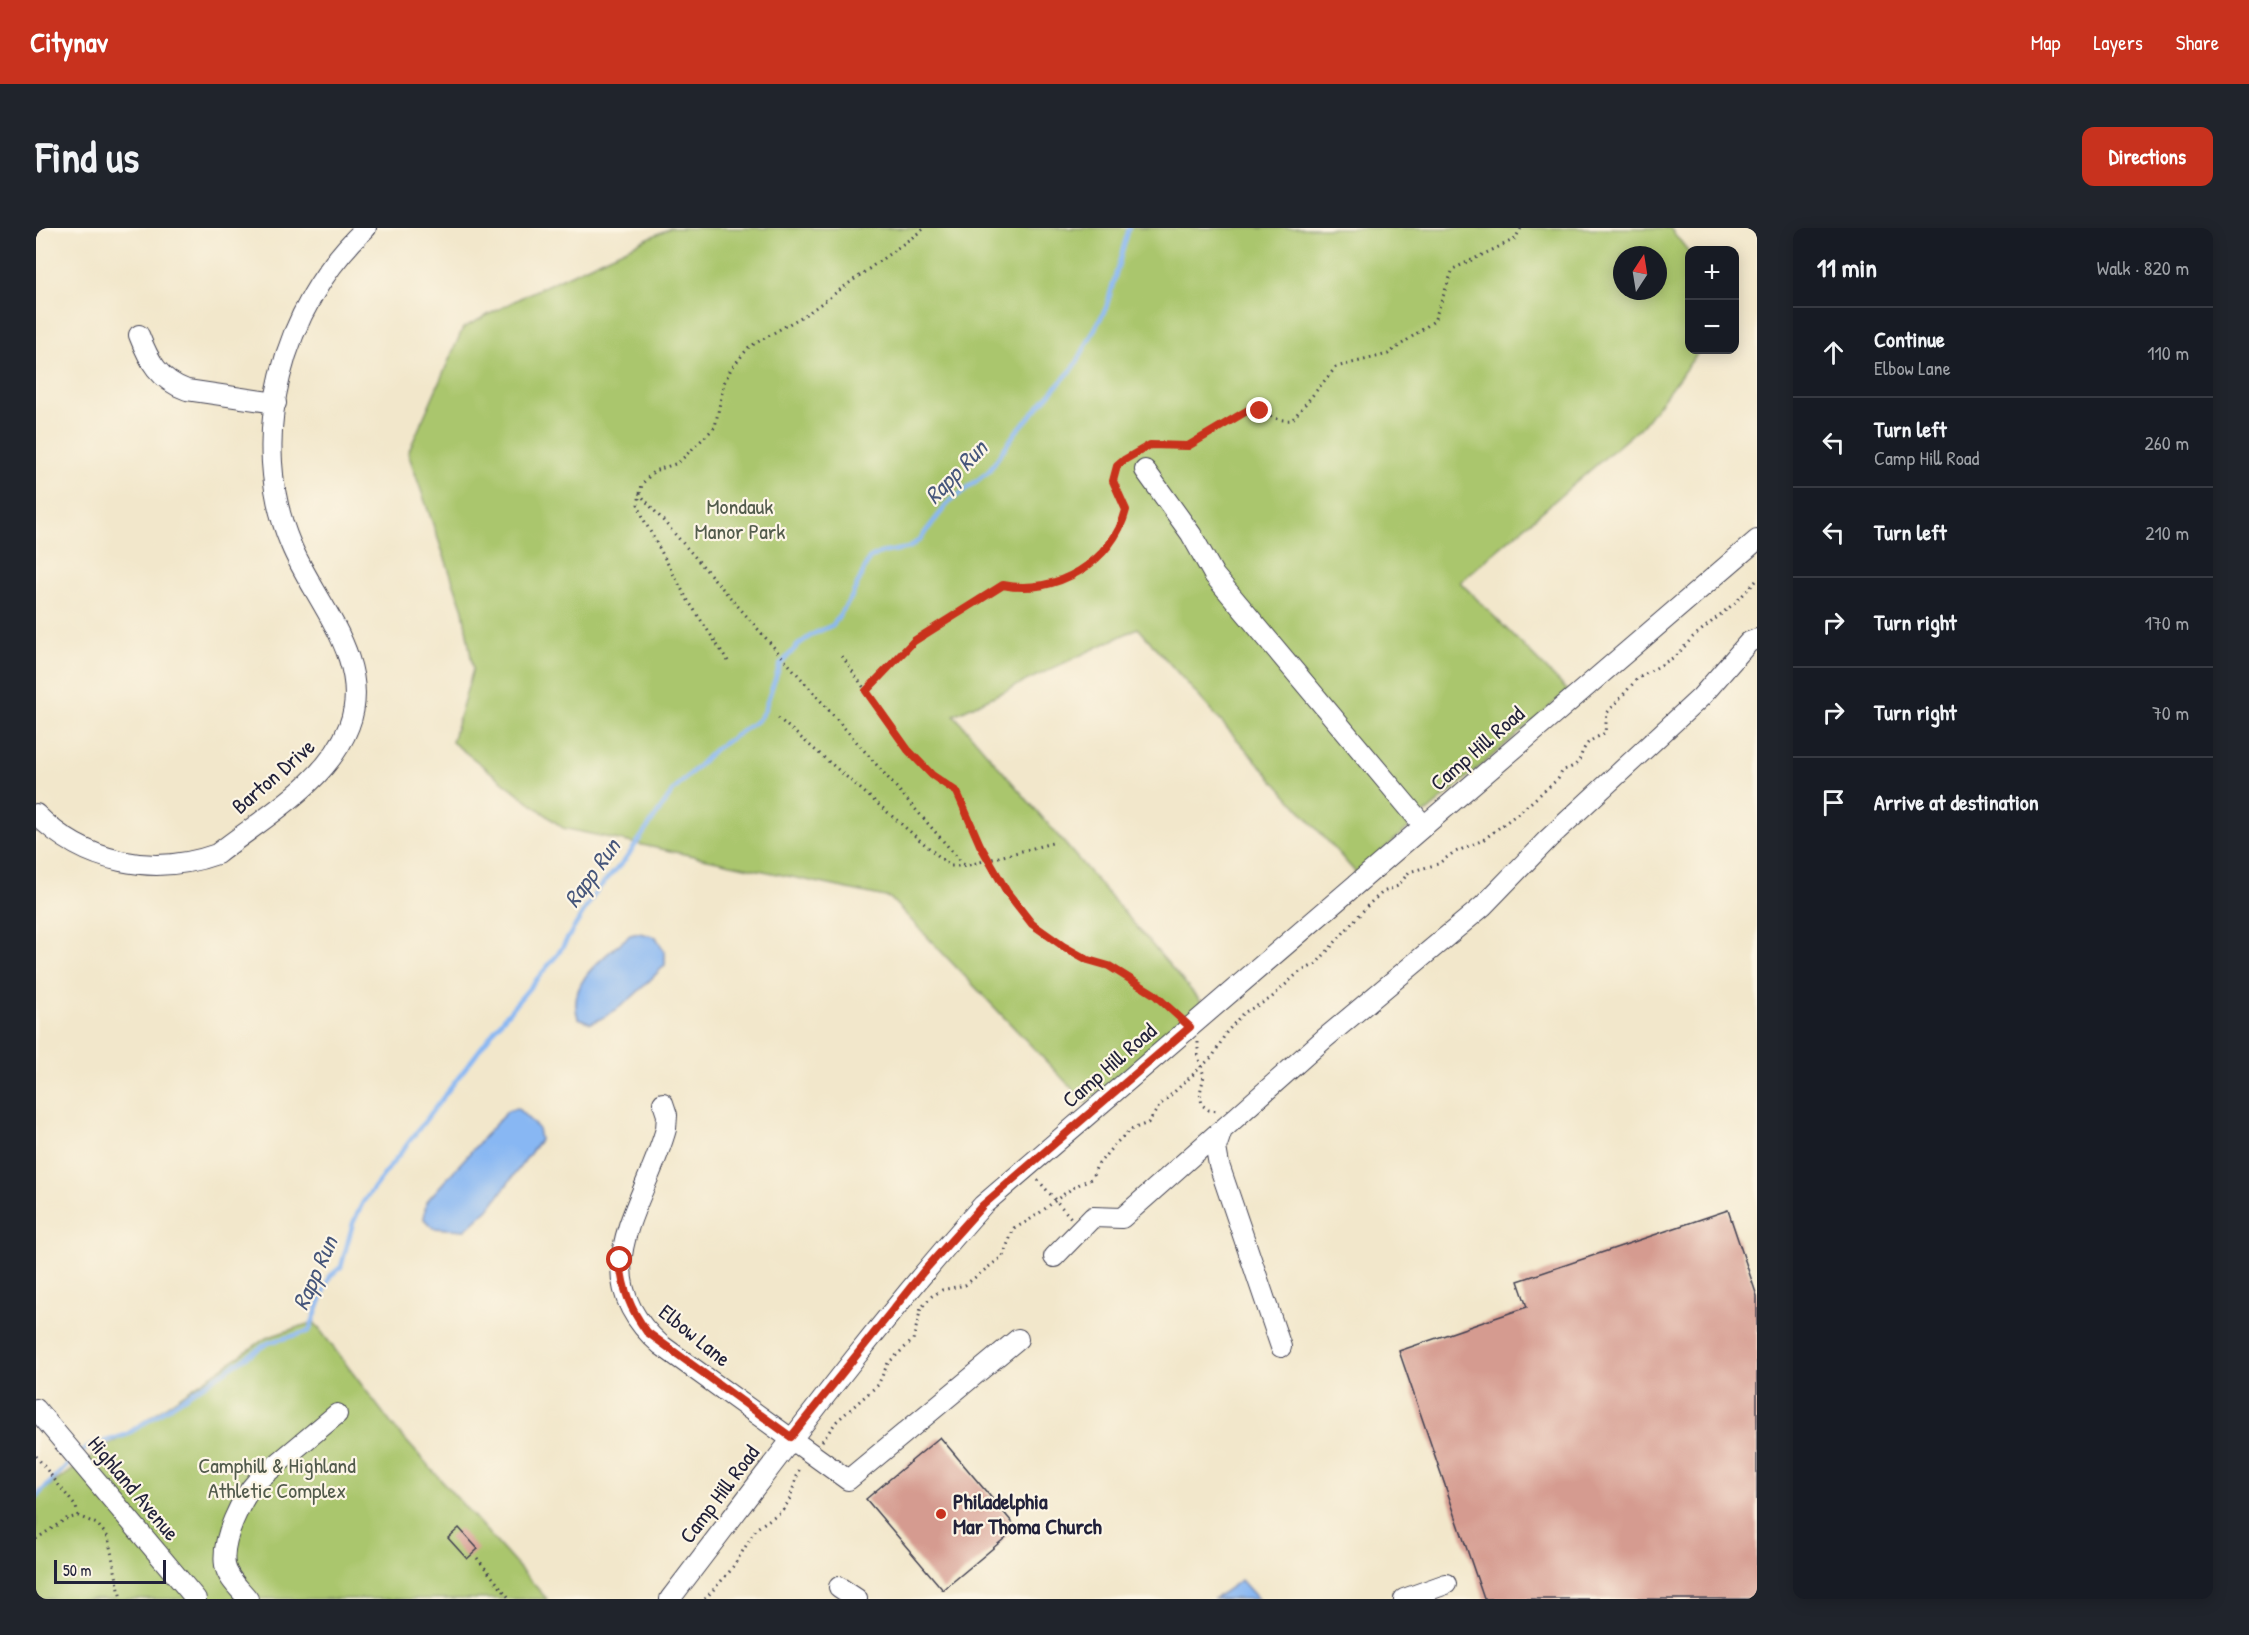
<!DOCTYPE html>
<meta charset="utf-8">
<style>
:root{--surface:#171b24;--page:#20242c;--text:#f1f3f6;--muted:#9ea1a6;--line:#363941;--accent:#c8321e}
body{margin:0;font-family:"Patrick Hand",sans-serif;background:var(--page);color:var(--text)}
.controls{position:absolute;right:18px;top:18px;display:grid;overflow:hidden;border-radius:12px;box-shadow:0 3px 15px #0003}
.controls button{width:54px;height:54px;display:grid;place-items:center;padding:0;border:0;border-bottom:2px solid var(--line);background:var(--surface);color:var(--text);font:30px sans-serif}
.compass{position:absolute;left:1577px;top:18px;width:54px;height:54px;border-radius:50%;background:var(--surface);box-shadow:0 3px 15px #0003;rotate:12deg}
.scale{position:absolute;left:18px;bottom:15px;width:112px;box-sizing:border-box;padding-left:6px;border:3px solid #22223b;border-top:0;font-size:16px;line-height:21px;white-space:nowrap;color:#22223b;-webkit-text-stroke:4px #fcf5e5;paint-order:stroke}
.stop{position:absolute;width:18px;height:18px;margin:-14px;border:4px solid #c8321e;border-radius:50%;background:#fff}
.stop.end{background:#c8321e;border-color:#fff;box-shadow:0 2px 6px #0008}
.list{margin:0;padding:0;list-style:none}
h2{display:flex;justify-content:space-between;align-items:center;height:78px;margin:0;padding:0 24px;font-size:26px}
h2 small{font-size:20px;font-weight:400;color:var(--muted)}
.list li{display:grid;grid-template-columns:39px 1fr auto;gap:18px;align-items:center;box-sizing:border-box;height:90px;padding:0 24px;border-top:2px solid var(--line)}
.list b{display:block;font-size:22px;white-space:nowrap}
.list p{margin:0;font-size:20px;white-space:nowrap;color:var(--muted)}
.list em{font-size:20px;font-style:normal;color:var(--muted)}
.icon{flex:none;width:33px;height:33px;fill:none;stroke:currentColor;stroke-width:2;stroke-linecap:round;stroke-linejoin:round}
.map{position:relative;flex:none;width:1721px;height:1371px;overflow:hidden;border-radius:12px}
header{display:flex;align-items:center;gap:36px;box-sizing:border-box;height:84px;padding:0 30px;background:var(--accent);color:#fff}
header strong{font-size:28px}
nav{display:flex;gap:33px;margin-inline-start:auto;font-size:21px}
.intro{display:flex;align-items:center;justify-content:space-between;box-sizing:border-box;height:144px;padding:0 36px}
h1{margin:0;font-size:42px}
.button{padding:15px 27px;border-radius:12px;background:var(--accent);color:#fff;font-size:21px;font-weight:700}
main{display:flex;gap:36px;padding:0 36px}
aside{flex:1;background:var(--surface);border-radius:12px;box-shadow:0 3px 15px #0003}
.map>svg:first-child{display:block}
.green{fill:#aac66d;stroke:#667454;stroke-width:1.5;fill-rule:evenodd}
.water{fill:#88b7f3;stroke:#556c97;stroke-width:1.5}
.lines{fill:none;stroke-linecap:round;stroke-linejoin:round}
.stream{stroke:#88b7f3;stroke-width:4.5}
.building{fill:#d59b90}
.minor-casing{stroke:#414051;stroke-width:22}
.path{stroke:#414051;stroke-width:3;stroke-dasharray:1.5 4.5;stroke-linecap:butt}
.minor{stroke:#fff;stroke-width:20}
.route{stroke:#c8321e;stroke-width:8}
.poi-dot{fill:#c8321e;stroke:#fcf5e5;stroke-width:2}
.labels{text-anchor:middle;stroke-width:4.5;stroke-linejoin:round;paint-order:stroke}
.park-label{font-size:22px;fill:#525b4c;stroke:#fcf5e5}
.street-label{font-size:22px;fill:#22223b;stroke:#fcf5e5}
.poi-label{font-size:22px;font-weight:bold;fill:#22223b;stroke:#fcf5e5;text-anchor:start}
.water-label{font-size:24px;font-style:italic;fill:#46567b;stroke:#fcf5e5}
</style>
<header>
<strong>Citynav</strong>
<nav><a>Map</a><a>Layers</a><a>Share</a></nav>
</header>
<div class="intro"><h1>Find us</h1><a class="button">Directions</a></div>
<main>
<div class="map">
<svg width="1721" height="1371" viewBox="0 0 1721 1371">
<rect width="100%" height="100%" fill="#fcf5e5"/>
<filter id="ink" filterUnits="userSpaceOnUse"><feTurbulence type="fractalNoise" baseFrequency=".0167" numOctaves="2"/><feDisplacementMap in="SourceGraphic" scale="12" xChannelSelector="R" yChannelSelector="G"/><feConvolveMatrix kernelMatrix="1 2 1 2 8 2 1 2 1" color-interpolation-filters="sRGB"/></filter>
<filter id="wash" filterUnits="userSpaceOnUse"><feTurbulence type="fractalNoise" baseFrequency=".008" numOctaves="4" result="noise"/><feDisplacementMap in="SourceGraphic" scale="24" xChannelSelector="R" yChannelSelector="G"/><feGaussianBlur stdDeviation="1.35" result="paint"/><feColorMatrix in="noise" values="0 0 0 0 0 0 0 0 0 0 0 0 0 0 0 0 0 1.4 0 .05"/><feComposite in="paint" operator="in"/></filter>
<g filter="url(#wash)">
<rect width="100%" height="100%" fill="#f2e7cb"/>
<path class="green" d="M634 0H1634L1653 24 1654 122H1664L1608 196 1424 354 1532 463 1320 645 1102 400 918 487 1167 776 1050 875 854 670 527 600 416 514 437 441 427 382 372 225 427 100 490 67ZM1586 27H1622V63H1586Z
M278 1094 357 1198 511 1371H0V1267L230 1110Z"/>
<path class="water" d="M603 705 620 709 629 726V737C606 760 586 783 555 795L542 790C530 752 569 729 594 707Z
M481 880 502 900 504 912 455 978 429 1002 397 1000 388 991 390 974 464 891 472 883Z
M1205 1352 1222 1371H1178Z"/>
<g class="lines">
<path class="stream" d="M43 1226 54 1218 90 1207 232 1115 273 1103 294 1048 305 1039 317 995 327 974 467 791 522 726 561 662 589 632 637 563 678 522 722 492 728 483 744 437 762 417 777 406 797 397 815 370 833 331 844 325 873 320 884 311 913 274 952 244 979 205 1039 138 1070 80 1093 0
M0 1269 37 1231"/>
</g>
<g id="blocks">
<path class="building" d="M1692 982 1721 1068V1371H1448L1363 1123 1491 1079 1482 1053Z
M904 1209 981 1300 907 1362 830 1271Z
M423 1300 442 1321 431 1331 412 1310Z"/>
</g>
</g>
<g filter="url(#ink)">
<use href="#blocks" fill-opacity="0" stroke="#414051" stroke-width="1.5"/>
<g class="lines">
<defs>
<path id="minor" d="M103 107C113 133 123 152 151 162L240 175
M1109 242 1155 306 1178 347 1388 598
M0 586C48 635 117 649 181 626 227 590 292 554 313 498 338 433 278 373 255 317 210 211 246 78 330 0
M627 875 631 887 630 901C608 980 544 1046 625 1117L812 1252 982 1111
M1018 1029 1057 989 1086 990 1184 903
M1245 1119 1183 937 1180 920 1186 902 1288 811 1447 678 1512 611 1665 469 1713 414 1721 411
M0 1181 160 1371
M803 1359 821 1371
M212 1371C204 1361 191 1350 189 1337 185 1312 205 1270 222 1252L301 1186
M634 1371C736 1238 835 1102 947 977L1721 312
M1368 1371 1410 1356"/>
</defs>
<use href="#minor" class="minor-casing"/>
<path class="path" d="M603 265 929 638
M806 428 830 463
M692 433 651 371 609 294 602 276 606 256 618 243 642 235 679 199 688 155 695 141 713 119 772 85 889 0
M742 490 914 638H929L1020 614
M1143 787 1118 766 1073 738 1052 732 1027 718 996 696 971 664 944 617 921 564 896 547 872 522 830 463 878 413 967 357C1019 367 1076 334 1090 282L1077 253 1081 238 1088 232 1114 217H1152L1214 181C1229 184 1240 194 1256 192L1300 139 1352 126 1398 93 1417 41 1479 11 1485 0
M1162 814V828L1168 848 1164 865 1166 877 1173 882 1183 883
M1002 952 1035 990
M786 1213 801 1193 842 1157 852 1135 877 1112 885 1080 896 1068 906 1062 929 1057 967 1028 978 1000C1007 988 1025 962 1055 951L1061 938 1078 917 1094 902 1112 895 1124 877 1177 828 1190 805 1207 785 1234 771 1262 745 1280 736 1333 676 1347 664 1362 658 1373 644 1402 636 1417 625 1447 612 1485 583 1522 551 1527 542C1548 537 1541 528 1552 515 1556 511 1564 508 1569 505L1571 485 1601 451 1640 428 1657 409 1700 374 1721 352
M0 1228 40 1279 42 1288
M0 1311 30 1291 42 1288 61 1296 72 1309 85 1371
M441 1330 474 1371
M669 1371 695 1342 721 1300 746 1283 753 1273 764 1239"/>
<use href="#minor" class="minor"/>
</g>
</g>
<g class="lines" filter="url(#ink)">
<path class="route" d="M584 1032C586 1060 594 1081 611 1104L755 1209 887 1044 947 977 1154 799 1118 766 1073 738 1052 732 1027 718 996 696 971 664 944 617 921 564 896 547 872 522 830 463 878 413 967 357C1019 368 1077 334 1090 282L1077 253 1081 238 1088 232 1114 217 1152 218 1214 181 1224 183"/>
</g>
<circle class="poi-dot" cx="905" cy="1286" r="6"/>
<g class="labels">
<g class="park-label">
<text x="704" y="286">Mondauk<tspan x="704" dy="25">Manor Park</tspan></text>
<text x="241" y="1245">Camphill &amp; Highland<tspan x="241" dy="25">Athletic Complex</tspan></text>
</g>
<g class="street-label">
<text transform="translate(1441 520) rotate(-41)" y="8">Camp Hill Road</text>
<text transform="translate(237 548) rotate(-41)" y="8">Barton Drive</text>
<text transform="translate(1073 837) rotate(-41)" y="8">Camp Hill Road</text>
<text transform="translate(659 1107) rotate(39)" y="8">Elbow Lane</text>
<text transform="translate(98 1260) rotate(50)" y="8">Highland Avenue</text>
<text transform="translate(683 1266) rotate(-53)" y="8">Camp Hill Road</text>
</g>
<g class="poi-label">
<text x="917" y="1281">Philadelphia<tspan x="917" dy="25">Mar Thoma Church</tspan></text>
</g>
<g class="water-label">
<text transform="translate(920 244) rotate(-46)" y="8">Rapp Run</text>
<text transform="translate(556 645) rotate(-54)" y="8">Rapp Run</text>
<text transform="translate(279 1045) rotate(-66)" y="8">Rapp Run</text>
</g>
</g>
</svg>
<div class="controls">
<button>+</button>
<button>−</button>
</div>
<svg class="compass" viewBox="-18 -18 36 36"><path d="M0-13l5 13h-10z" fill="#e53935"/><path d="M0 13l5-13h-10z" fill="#9ea1a6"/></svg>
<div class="scale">50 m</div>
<div class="stop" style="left:584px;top:1032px"></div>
<div class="stop end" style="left:1224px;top:183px"></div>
</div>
<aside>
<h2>11 min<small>Walk · 820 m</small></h2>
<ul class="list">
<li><svg class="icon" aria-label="ahead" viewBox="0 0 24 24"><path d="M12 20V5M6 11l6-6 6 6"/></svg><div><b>Continue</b><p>Elbow Lane</p></div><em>110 m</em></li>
<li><svg class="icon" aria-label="left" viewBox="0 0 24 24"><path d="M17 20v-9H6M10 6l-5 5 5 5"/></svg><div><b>Turn left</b><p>Camp Hill Road</p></div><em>260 m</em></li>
<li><svg class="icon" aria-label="left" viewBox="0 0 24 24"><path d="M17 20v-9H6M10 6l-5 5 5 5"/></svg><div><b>Turn left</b></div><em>210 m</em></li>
<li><svg class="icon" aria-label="right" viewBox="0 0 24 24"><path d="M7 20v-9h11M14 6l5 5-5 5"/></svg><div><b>Turn right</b></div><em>170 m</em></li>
<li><svg class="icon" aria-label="right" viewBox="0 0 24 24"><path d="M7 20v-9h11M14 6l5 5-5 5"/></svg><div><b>Turn right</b></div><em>70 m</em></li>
<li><svg class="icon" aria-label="arrive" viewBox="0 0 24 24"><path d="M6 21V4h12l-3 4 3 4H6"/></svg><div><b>Arrive at destination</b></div></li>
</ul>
</aside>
</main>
